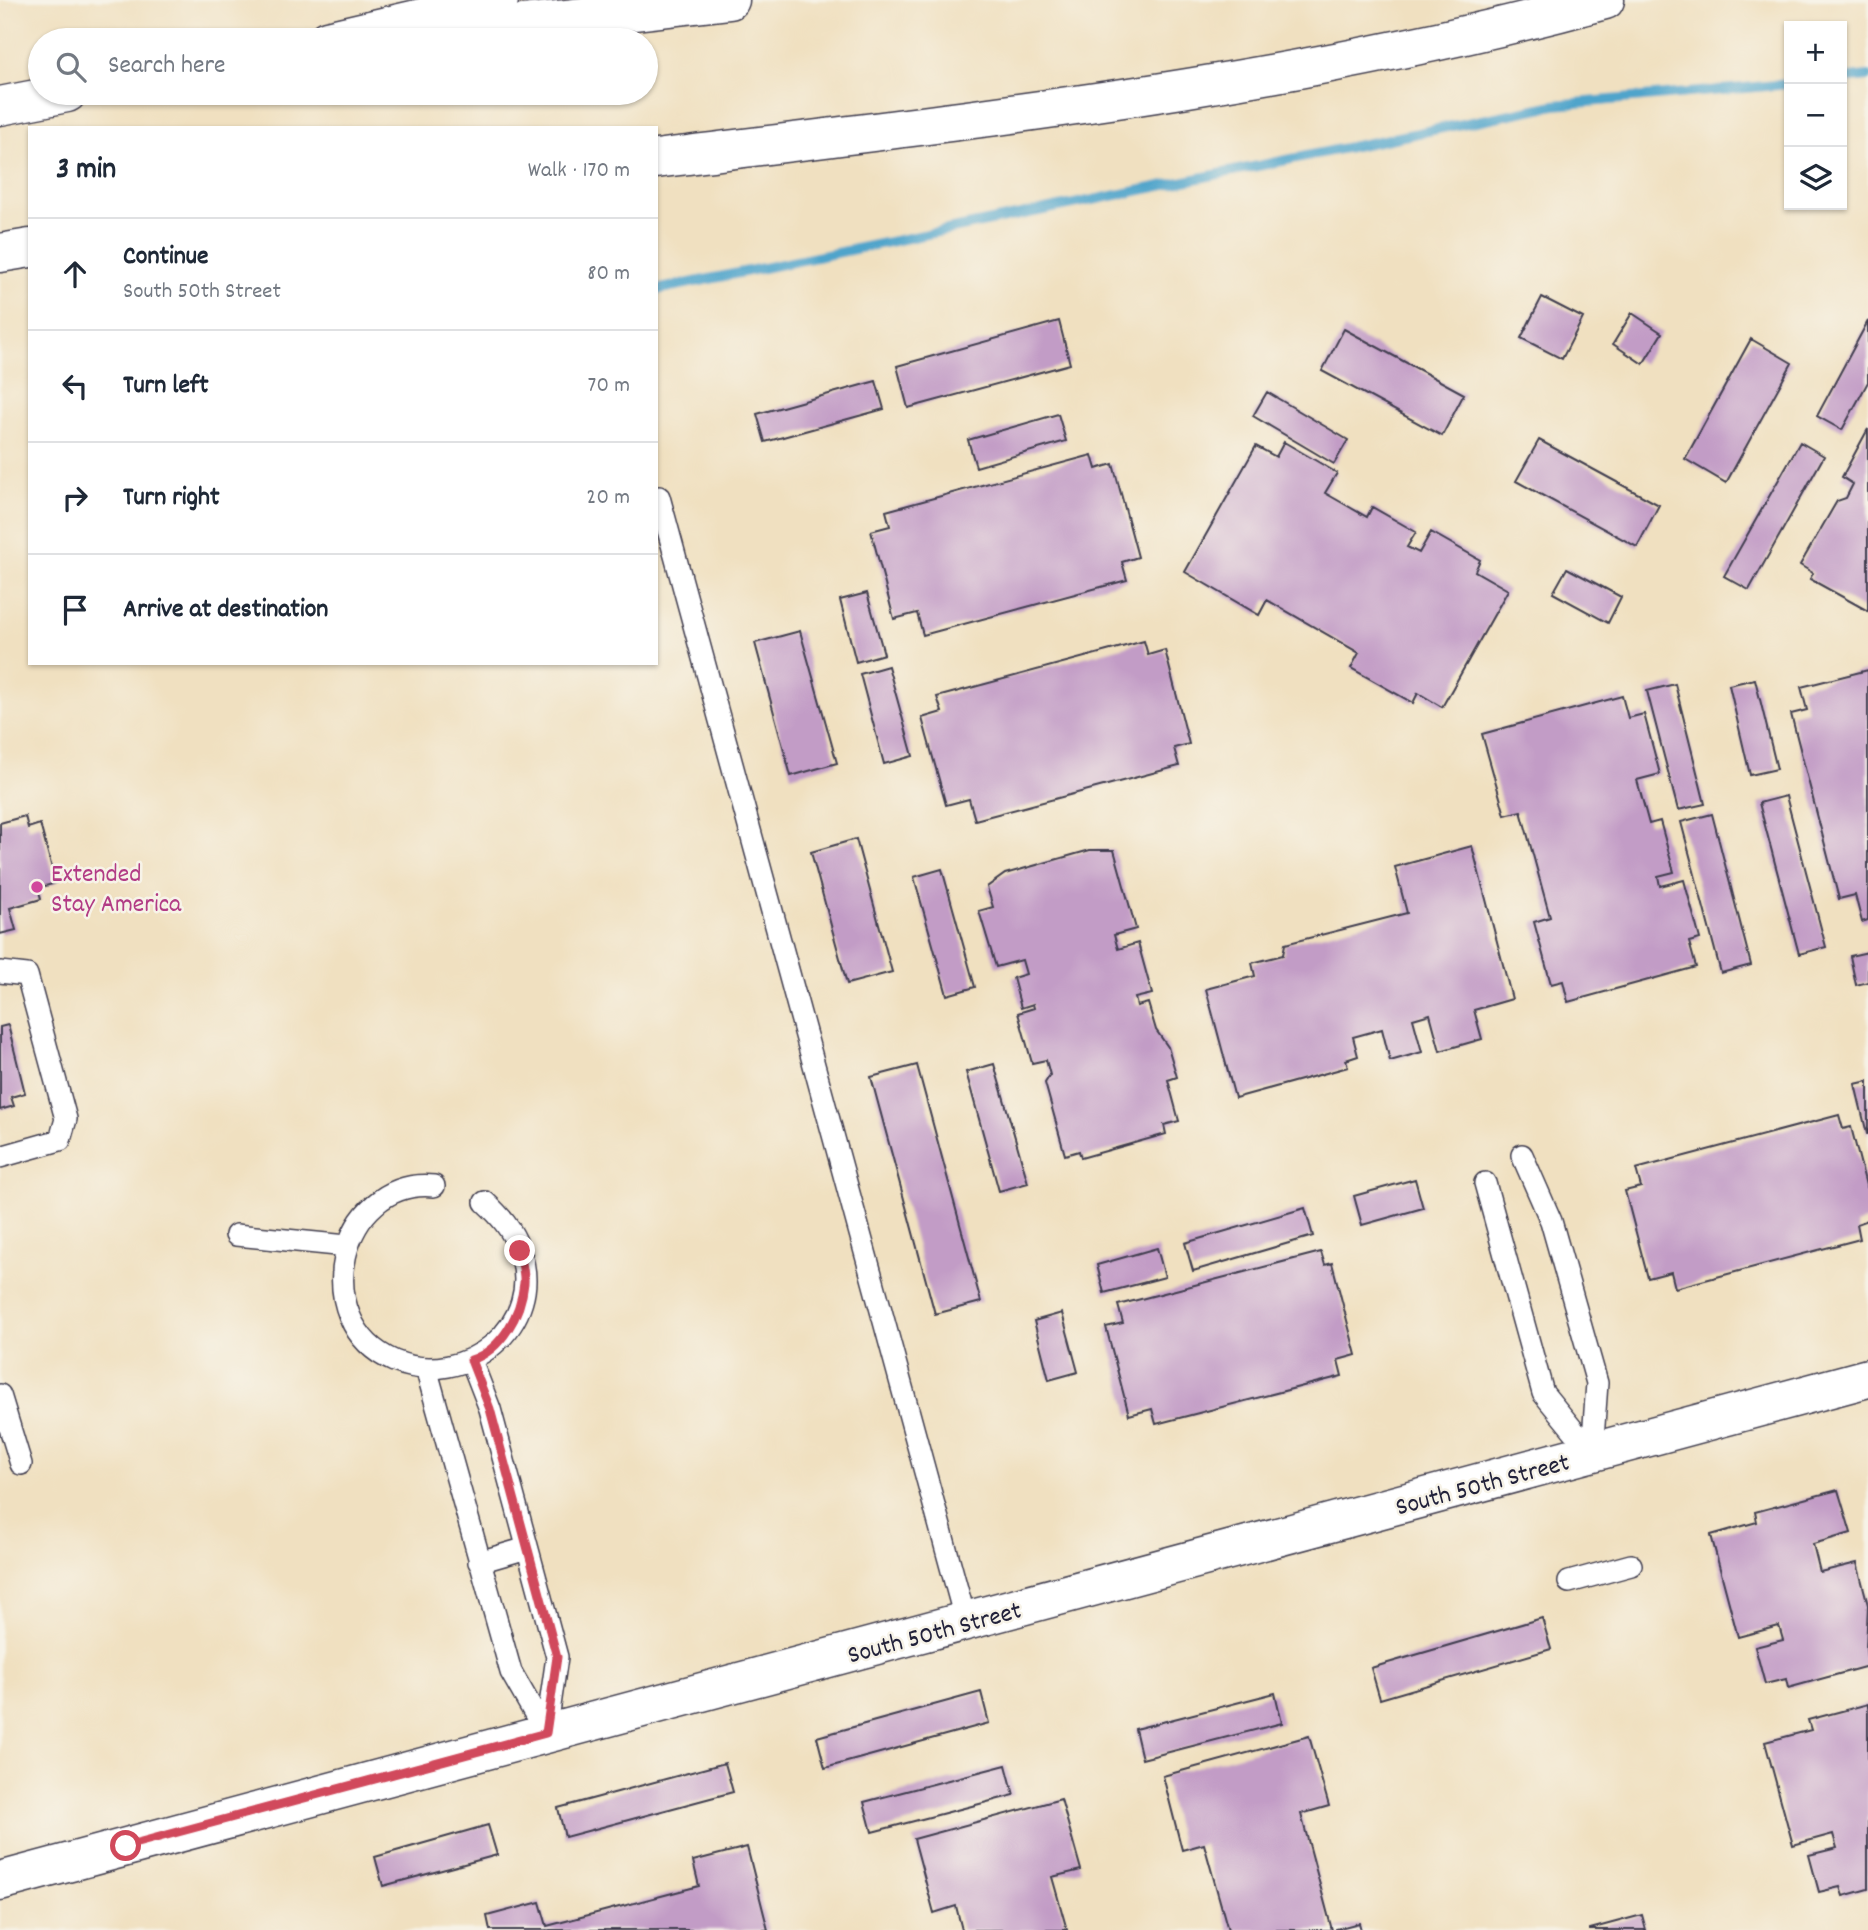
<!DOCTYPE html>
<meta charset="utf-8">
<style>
:root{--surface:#fff;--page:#f2f2f3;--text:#1f2937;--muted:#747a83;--line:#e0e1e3}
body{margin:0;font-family:Dekko,sans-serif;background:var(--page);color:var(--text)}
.controls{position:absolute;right:21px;top:21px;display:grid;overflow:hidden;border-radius:0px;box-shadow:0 2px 5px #0004}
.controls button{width:63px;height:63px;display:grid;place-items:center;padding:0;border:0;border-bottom:2px solid var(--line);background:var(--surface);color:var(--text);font:35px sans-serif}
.stop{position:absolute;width:21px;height:21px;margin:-16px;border:5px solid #d1495b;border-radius:50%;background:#fff}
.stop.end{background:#d1495b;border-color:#fff;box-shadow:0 2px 7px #0008}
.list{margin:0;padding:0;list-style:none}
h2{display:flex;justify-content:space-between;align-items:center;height:91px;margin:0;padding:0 28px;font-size:30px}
h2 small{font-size:23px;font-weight:400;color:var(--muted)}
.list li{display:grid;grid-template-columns:46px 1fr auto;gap:21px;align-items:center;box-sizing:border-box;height:112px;padding:0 28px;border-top:2px solid var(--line)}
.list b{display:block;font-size:26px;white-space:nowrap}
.list p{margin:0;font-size:23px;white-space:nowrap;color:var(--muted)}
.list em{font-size:23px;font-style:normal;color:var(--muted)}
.icon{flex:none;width:38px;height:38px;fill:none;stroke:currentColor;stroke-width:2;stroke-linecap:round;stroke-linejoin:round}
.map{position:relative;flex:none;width:1868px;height:1930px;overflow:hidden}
.search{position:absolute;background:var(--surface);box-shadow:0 2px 5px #0004;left:28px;top:28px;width:630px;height:77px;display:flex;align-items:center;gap:18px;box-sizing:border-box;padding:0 24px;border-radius:38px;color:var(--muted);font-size:26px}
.panel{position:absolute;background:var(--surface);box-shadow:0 2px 5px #0004;left:28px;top:126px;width:630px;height:539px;border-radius:0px}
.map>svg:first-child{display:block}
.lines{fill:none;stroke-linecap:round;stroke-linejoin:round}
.stream{stroke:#4fa4cb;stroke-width:10}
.building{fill:#c29cc6}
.service-casing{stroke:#413e4f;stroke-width:24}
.minor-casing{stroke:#413e4f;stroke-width:41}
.motorway-casing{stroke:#413e4f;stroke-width:41}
.service{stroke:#fff;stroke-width:21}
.minor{stroke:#fff;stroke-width:38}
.motorway{stroke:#fff;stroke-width:38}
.route{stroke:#d1495b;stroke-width:9}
.hotel-dot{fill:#d1479c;stroke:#f7f3e8;stroke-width:2.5}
.labels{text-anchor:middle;stroke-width:5;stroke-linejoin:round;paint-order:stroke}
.hotel-label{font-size:26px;fill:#b23c85;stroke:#f7f3e8;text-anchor:start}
.street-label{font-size:26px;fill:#22223b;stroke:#f7f3e8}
</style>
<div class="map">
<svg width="1868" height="1930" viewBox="0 0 1868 1930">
<rect width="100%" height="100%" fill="#f7f3e8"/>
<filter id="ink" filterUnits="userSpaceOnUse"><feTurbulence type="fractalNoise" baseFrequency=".0143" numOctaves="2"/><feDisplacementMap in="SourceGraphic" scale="14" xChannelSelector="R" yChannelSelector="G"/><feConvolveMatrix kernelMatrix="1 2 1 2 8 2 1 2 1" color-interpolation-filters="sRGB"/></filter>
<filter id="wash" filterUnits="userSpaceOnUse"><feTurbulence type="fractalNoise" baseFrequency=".00686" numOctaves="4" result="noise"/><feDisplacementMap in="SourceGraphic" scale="28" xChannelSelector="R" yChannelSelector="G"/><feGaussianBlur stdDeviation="1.57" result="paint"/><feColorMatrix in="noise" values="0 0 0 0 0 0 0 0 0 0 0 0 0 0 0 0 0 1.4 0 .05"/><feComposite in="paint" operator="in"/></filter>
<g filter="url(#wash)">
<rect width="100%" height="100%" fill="#f0e0c0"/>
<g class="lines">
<path class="stream" d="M1842 79 1868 76
M656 290 1554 105 1789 84"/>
</g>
<g id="blocks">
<path class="building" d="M1542 297 1583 318 1562 359 1521 338Z
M1632 313 1662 333 1643 364 1613 344Z
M1059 321 1070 364 908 408 897 366Z
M1868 321V382L1842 430 1817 416Z
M1344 329 1464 394 1442 436 1322 371Z
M1751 339 1792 363 1726 483 1685 459Z
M876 381 884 409 765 442 757 414Z
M1267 392 1348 440 1334 464 1253 416Z
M1058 414 1066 441 976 467 968 440Z
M1868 429V611L1810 579 1813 573 1800 565 1837 501 1846 498 1853 484 1842 477Z
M1539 440 1659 505 1637 547 1516 481Z
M1284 442 1337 473 1325 493 1367 517 1372 507 1416 532 1407 547 1419 553 1431 532 1480 560 1475 571 1508 590 1442 707 1418 693 1413 703 1351 668 1359 653 1267 600 1259 615 1185 572 1256 446 1276 457Z
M1800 442 1824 456 1749 590 1724 576Z
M1092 455 1096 469 1113 464 1138 557 1122 562 1127 580 923 635 917 613 894 619 871 531 890 526 886 511Z
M1567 568 1621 597 1608 623 1553 593Z
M867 593 884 654 856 662 840 600Z
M800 631 837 763 791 776 755 643Z
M1144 641 1148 655 1165 650 1189 744 1174 748 1179 766 975 820 969 799 946 805 922 718 942 712 937 697Z
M888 666 913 756 884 764 860 674Z
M1868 670V920L1862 922 1855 895 1839 899 1791 714 1807 710 1801 687Z
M1755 679 1777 769 1750 775 1729 685Z
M1675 684 1705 804 1678 810 1647 691Z
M1622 696 1628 718 1644 714 1660 774 1637 780 1649 824 1660 821 1674 872 1658 876 1660 886 1684 880 1700 939 1689 942 1696 967 1568 1002 1563 981 1551 984 1534 922 1550 917 1521 811 1505 815 1482 734Z
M1786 796 1826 947 1799 954 1759 803Z
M1712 814 1751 965 1721 973 1681 822Z
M25 816 28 828 40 824 56 883 38 888 41 899 10 908 16 930 0 934V823Z
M856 839 892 972 847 984 811 852Z
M1472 846 1512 999 1474 1010 1482 1039 1440 1051 1430 1014 1413 1019 1422 1052 1390 1061 1382 1029 1353 1037 1358 1056 1346 1060 1348 1067 1235 1098 1206 989 1255 976 1252 963 1283 955 1285 944 1407 913 1395 867Z
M1090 850H1114L1136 929 1114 935 1118 949 1138 943 1152 994 1135 998 1137 1006 1148 1003 1156 1030 1168 1047 1177 1077 1168 1080 1179 1121 1164 1125 1166 1134 1081 1158 1079 1151 1065 1155 1045 1083 1050 1075 1046 1060 1032 1063 1018 1013 1034 1008 1033 1004 1021 1008 1013 978 1026 974 1022 960 996 967 979 911 993 907 987 887 1005 874Z
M942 869 975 987 947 995 914 877Z
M1868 952V982L1856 985 1850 956Z
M8 1025 25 1093 11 1097 14 1106 0 1110V1027Z
M994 1064 1028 1183 999 1191 966 1072Z
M917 1065 981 1302 935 1314 871 1077Z
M1868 1081V1134H1867L1855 1084Z
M1839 1115 1843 1129 1851 1127 1868 1193V1220L1857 1224 1860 1239 1675 1288 1671 1272 1648 1278 1625 1191 1641 1187 1636 1169Z
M1415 1179 1423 1208 1362 1225 1354 1196Z
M1305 1208 1313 1236 1193 1271 1185 1243Z
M1157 1248 1165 1277 1104 1293 1097 1265Z
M1321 1252 1325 1265 1332 1263 1356 1355 1338 1360 1342 1376 1156 1424 1152 1409 1129 1415 1106 1327 1123 1323 1118 1305Z
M1062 1313 1078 1372 1049 1380 1034 1321Z
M1838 1490 1851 1533 1813 1544 1820 1572 1857 1563 1868 1605 1866 1649 1868 1666 1788 1688 1786 1679 1765 1684 1755 1647 1783 1640 1779 1626 1738 1637 1711 1535 1757 1522 1755 1512Z
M1542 1618 1551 1649 1380 1699 1371 1668Z
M981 1692 989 1723 825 1768 817 1737Z
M1275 1693 1282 1723 1142 1759 1135 1729Z
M1868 1704V1889L1843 1896 1840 1887 1819 1892 1809 1855 1837 1848 1833 1834 1793 1845 1765 1742 1811 1730 1808 1720Z
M1309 1736 1329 1806 1301 1814 1332 1930H1228L1204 1844 1182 1850 1163 1776Z
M725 1763 733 1792 565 1837 558 1808Z
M1006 1765 1014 1795 872 1832 864 1802Z
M1061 1799 1081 1870 1052 1877 1067 1930H962L956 1906 934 1913 914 1839Z
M488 1825 497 1855 383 1886 375 1857Z
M747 1847 768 1930H490L487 1916 540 1902 547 1926 699 1886 693 1861Z
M1642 1915 1646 1930H1590V1929Z
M1359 1923 1361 1930H1336V1929Z"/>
</g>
</g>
<g filter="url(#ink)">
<use href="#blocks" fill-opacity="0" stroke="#413e4f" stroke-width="2"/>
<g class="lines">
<defs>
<path id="service" d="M659 497 966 1622
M0 972 27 975 66 1119 60 1140 0 1157
M1522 1155 1551 1221 1597 1383 1592 1453
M1485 1183 1543 1393 1592 1453
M434 1186C339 1177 306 1323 394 1361 465 1390 548 1324 519 1249 512 1229 500 1216 485 1202
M236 1235 347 1246
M426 1368 511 1672 546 1733 557 1657 490 1409 471 1360
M0 1395 21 1464
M479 1562 527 1548
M1569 1582 1631 1565"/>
<path id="minor" d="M0 1881 1868 1378"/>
<path id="motorway" d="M327 40 499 0
M385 40 730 0
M0 106 67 93
M656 159C974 119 1296 85 1605 0
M0 253 30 248"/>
</defs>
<use href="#service" class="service-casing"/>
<use href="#minor" class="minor-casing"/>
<use href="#motorway" class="motorway-casing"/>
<use href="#service" class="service"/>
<use href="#minor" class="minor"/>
<use href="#motorway" class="motorway"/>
</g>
</g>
<g class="lines" filter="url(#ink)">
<path class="route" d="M126 1846 546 1733 557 1657 490 1409 471 1360C502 1350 521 1314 524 1283 525 1273 521 1261 520 1251"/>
</g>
<circle class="hotel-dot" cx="37" cy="887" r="7"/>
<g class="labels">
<g class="hotel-label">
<text x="51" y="881">Extended<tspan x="51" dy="30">Stay America</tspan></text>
</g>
<g class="street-label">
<text transform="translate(1482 1483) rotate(-15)" y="9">South 50th Street</text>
<text transform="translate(934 1631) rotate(-15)" y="9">South 50th Street</text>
</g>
</g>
</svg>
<div class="controls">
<button>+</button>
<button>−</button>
<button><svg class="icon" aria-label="layers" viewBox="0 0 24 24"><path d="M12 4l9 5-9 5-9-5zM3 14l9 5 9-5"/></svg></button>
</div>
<div class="stop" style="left:126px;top:1846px"></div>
<div class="stop end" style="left:520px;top:1251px"></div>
<div class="search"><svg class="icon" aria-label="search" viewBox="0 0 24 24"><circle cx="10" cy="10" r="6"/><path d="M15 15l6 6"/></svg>Search here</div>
<section class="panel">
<h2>3 min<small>Walk · 170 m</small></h2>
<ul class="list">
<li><svg class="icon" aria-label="ahead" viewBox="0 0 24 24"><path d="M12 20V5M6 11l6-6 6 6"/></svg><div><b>Continue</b><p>South 50th Street</p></div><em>80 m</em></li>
<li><svg class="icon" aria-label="left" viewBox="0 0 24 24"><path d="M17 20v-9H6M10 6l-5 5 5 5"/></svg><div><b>Turn left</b></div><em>70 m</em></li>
<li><svg class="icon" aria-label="right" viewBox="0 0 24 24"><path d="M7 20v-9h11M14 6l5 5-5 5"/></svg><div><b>Turn right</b></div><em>20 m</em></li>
<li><svg class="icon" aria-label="arrive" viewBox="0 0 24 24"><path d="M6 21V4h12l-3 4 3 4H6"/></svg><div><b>Arrive at destination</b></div></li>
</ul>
</section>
</div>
